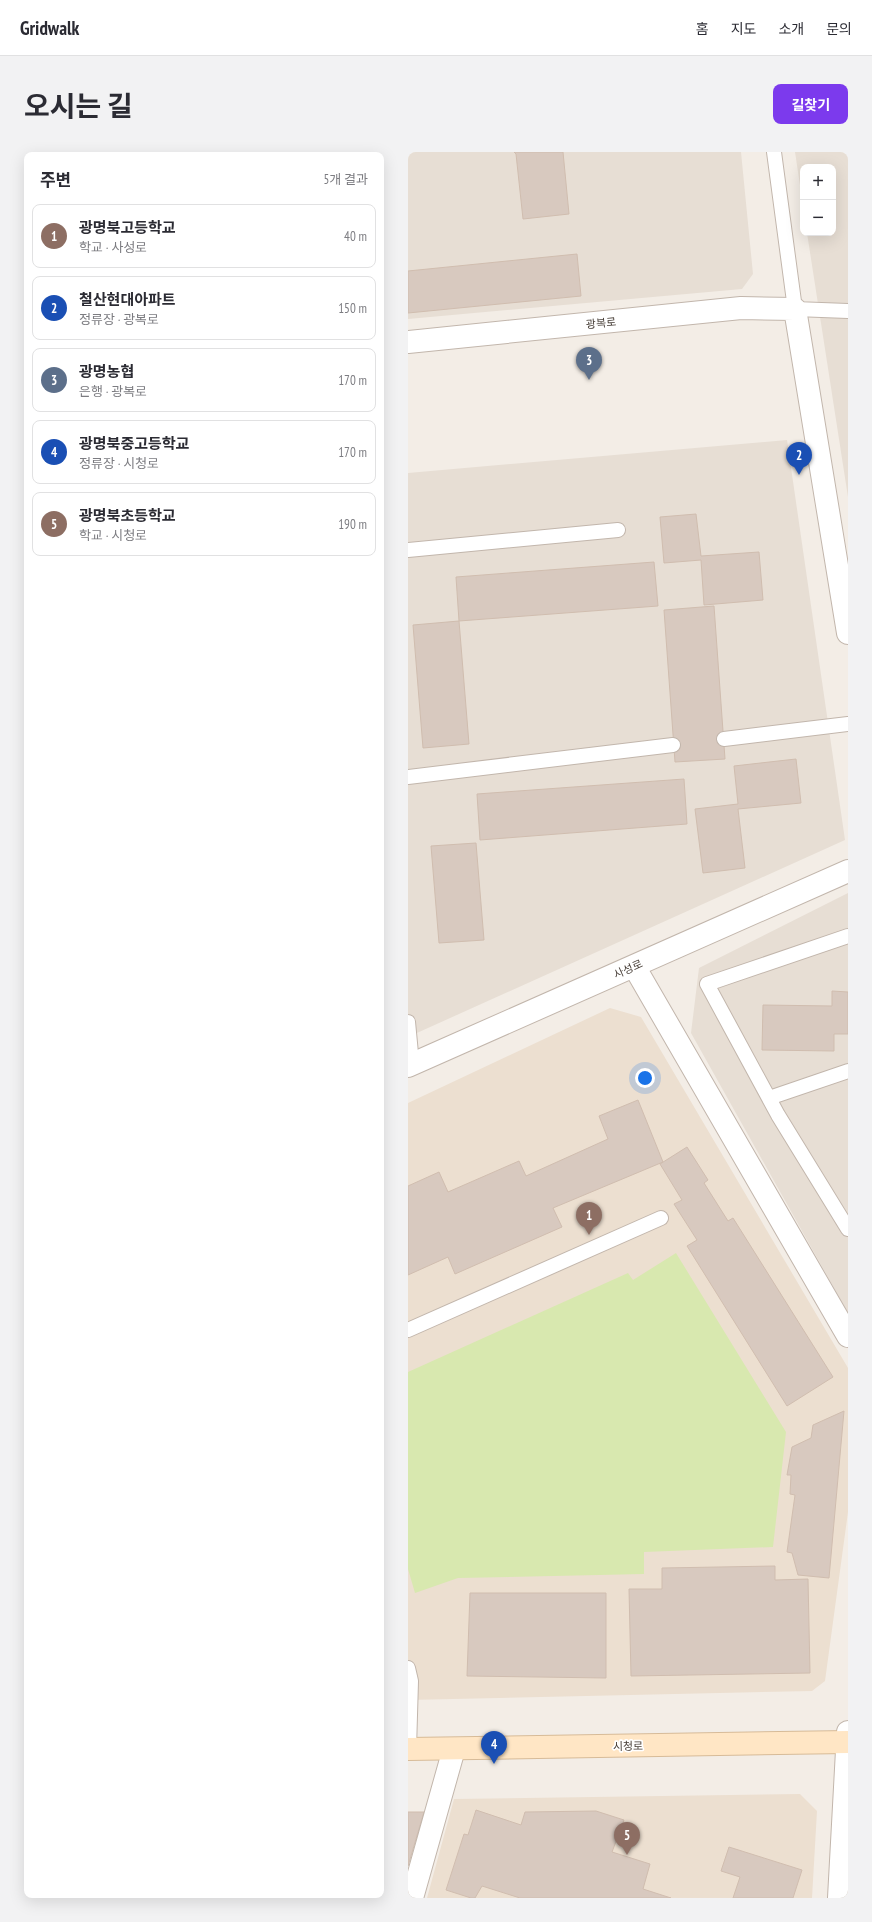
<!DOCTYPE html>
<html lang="ko">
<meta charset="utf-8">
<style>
:root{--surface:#fff;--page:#f2f2f3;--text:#2b2b33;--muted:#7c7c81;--line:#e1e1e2;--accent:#7c3aed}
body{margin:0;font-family:"PT Sans Narrow","Noto Sans KR",sans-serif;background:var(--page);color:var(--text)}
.controls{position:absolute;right:12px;top:12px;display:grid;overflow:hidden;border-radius:8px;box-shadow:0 4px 16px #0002}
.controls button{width:36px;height:36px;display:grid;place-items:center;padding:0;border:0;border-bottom:1px solid var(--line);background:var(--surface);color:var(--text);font:20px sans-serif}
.you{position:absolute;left:237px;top:926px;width:14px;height:14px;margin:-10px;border:3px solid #fff;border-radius:50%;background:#1a73e8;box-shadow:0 0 0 6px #1a73e833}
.badge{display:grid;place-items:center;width:26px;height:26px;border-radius:50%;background:var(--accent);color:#fff;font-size:13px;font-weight:700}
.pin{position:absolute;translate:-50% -33px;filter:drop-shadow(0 1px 2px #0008)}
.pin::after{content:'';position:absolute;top:21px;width:14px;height:12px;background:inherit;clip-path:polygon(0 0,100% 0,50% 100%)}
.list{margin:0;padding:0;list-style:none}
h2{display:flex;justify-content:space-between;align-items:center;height:52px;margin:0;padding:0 16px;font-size:17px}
h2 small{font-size:13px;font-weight:400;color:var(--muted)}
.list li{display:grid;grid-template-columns:26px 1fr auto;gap:12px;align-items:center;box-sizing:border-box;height:64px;margin:0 8px 8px;padding:0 8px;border:1px solid var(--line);border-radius:8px}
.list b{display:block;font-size:15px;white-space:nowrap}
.list p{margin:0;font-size:13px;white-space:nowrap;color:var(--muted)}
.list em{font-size:13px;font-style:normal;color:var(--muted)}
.map{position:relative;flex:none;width:440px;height:1746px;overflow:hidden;border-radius:8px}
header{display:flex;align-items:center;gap:24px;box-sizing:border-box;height:56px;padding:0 20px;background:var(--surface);border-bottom:1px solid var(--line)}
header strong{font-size:19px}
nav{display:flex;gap:22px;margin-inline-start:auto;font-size:14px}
.intro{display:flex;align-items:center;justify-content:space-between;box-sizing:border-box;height:96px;padding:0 24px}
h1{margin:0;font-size:28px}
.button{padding:10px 18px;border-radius:8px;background:var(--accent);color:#fff;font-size:14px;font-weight:700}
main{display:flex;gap:24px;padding:0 24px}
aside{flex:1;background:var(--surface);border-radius:8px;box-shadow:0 4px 16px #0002}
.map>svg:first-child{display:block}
.residential{fill:#e7ded4}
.education{fill:#ecdfd0}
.green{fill:#d8e8af}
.building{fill:#d8c9bf;stroke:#d0bdaf}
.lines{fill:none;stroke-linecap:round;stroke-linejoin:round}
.lane-casing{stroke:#c2b6ac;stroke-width:16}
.street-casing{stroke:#c2b6ac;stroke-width:24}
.secondary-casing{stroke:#d7bb98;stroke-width:24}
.lane{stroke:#fff;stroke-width:14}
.street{stroke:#fff;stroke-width:22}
.secondary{stroke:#ffe6c5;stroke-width:22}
.labels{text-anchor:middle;stroke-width:3.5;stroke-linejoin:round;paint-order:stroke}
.street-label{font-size:11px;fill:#463d36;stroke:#fff}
</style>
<header>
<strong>Gridwalk</strong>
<nav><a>홈</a><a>지도</a><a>소개</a><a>문의</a></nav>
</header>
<div class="intro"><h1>오시는 길</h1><a class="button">길찾기</a></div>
<main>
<aside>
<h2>주변<small>5개 결과</small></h2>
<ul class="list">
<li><span class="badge" style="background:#8d6e63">1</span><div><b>광명북고등학교</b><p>학교 · 사성로</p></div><em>40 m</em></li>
<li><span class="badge" style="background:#1a4fb4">2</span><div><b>철산현대아파트</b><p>정류장 · 광복로</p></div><em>150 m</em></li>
<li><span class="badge" style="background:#5c6f8a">3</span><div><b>광명농협</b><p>은행 · 광복로</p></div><em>170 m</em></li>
<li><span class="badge" style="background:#1a4fb4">4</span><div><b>광명북중고등학교</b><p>정류장 · 시청로</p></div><em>170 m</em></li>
<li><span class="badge" style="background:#8d6e63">5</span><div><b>광명북초등학교</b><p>학교 · 시청로</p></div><em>190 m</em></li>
</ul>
</aside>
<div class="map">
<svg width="440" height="1746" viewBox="0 0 440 1746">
<rect width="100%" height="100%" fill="#f3ede6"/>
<path class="residential" d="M0 0H333L345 122 334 137 0 167Z
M387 0H440V345L399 81H425V15H395V53Z
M379 288 437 688 0 885V321Z
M440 741V1161L283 881 291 816Z"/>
<path class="education" d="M202 856 233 865 440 1216V1360L417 1529 404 1539 0 1548V951Z
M392 1642 409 1659 404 1746H19L46 1647Z"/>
<path class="green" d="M268 1101 378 1280 365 1395 236 1400V1422L50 1426 7 1441 0 1417V1220L220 1121 225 1128Z"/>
<path class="building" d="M106 0H155L161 62 115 67 108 2Z
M169 102 173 144 0 161V119Z
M288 362 293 404 351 400 355 448 296 453 293 408 256 411 252 365Z
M246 410 250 454 51 469 48 425Z
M306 454 317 607 267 610 256 458Z
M51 469 61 592 15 596 5 473Z
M388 607 393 651 330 657 337 716 295 721 287 657 330 652 326 614Z
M276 627 279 672 72 688 69 642Z
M68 691 76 788 31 791 23 694Z
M424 839 440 840V882H426V899L354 898 355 853 424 854Z
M230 948 255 1010 145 1056 154 1075 47 1122 40 1105 0 1123V1034L31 1020 40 1040 111 1009 118 1024 200 987 191 964Z
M279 995 300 1028 296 1031 320 1069 325 1066 425 1225 379 1254 279 1094 289 1088 266 1052 274 1048 252 1012Z
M436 1259 421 1426 390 1423 384 1401 379 1400 387 1343 382 1342 383 1323H379L384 1295 403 1286 405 1273Z
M367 1414V1428L400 1427 402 1521 223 1524 221 1437H254V1416Z
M62 1441H198V1526L59 1524Z
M68 1658 113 1673 117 1660 188 1659 216 1668 204 1700 242 1712 235 1737 263 1746H112L74 1734 67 1746H63L38 1738 56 1682 60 1683Z
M0 1660H16L0 1714Z
M321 1695 394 1718 385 1746H325L332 1725 313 1719Z"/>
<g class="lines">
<defs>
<path id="lane" d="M366 0 387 157 440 159
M0 398 210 378
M316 587 440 572
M0 625 265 593
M440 784 299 832 370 963 440 1077
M0 870 4 912
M361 946 440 919
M0 1178 253 1066
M0 1516 3 1529 1 1597"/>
<path id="street" d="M0 190 333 156 387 157 440 481
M226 814 440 1184
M0 914 440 719
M4 1746 46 1597
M431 1746 440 1580"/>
<path id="secondary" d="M0 1597 440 1590"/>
</defs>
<use href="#lane" class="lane-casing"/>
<use href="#street" class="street-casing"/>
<use href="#secondary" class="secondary-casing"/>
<use href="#lane" class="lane"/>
<use href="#street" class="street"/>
<use href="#secondary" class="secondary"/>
</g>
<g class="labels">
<g class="street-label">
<text transform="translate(193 171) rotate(-6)" y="4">광복로</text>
<text transform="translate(220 817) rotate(-24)" y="4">사성로</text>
<text transform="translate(220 1594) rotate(-1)" y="4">시청로</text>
</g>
</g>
</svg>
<div class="controls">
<button>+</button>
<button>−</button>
</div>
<div class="you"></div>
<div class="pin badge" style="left:181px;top:1083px;background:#8d6e63">1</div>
<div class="pin badge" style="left:391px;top:323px;background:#1a4fb4">2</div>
<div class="pin badge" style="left:181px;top:228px;background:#5c6f8a">3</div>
<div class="pin badge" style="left:86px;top:1612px;background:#1a4fb4">4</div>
<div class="pin badge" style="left:219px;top:1703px;background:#8d6e63">5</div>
</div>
</main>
